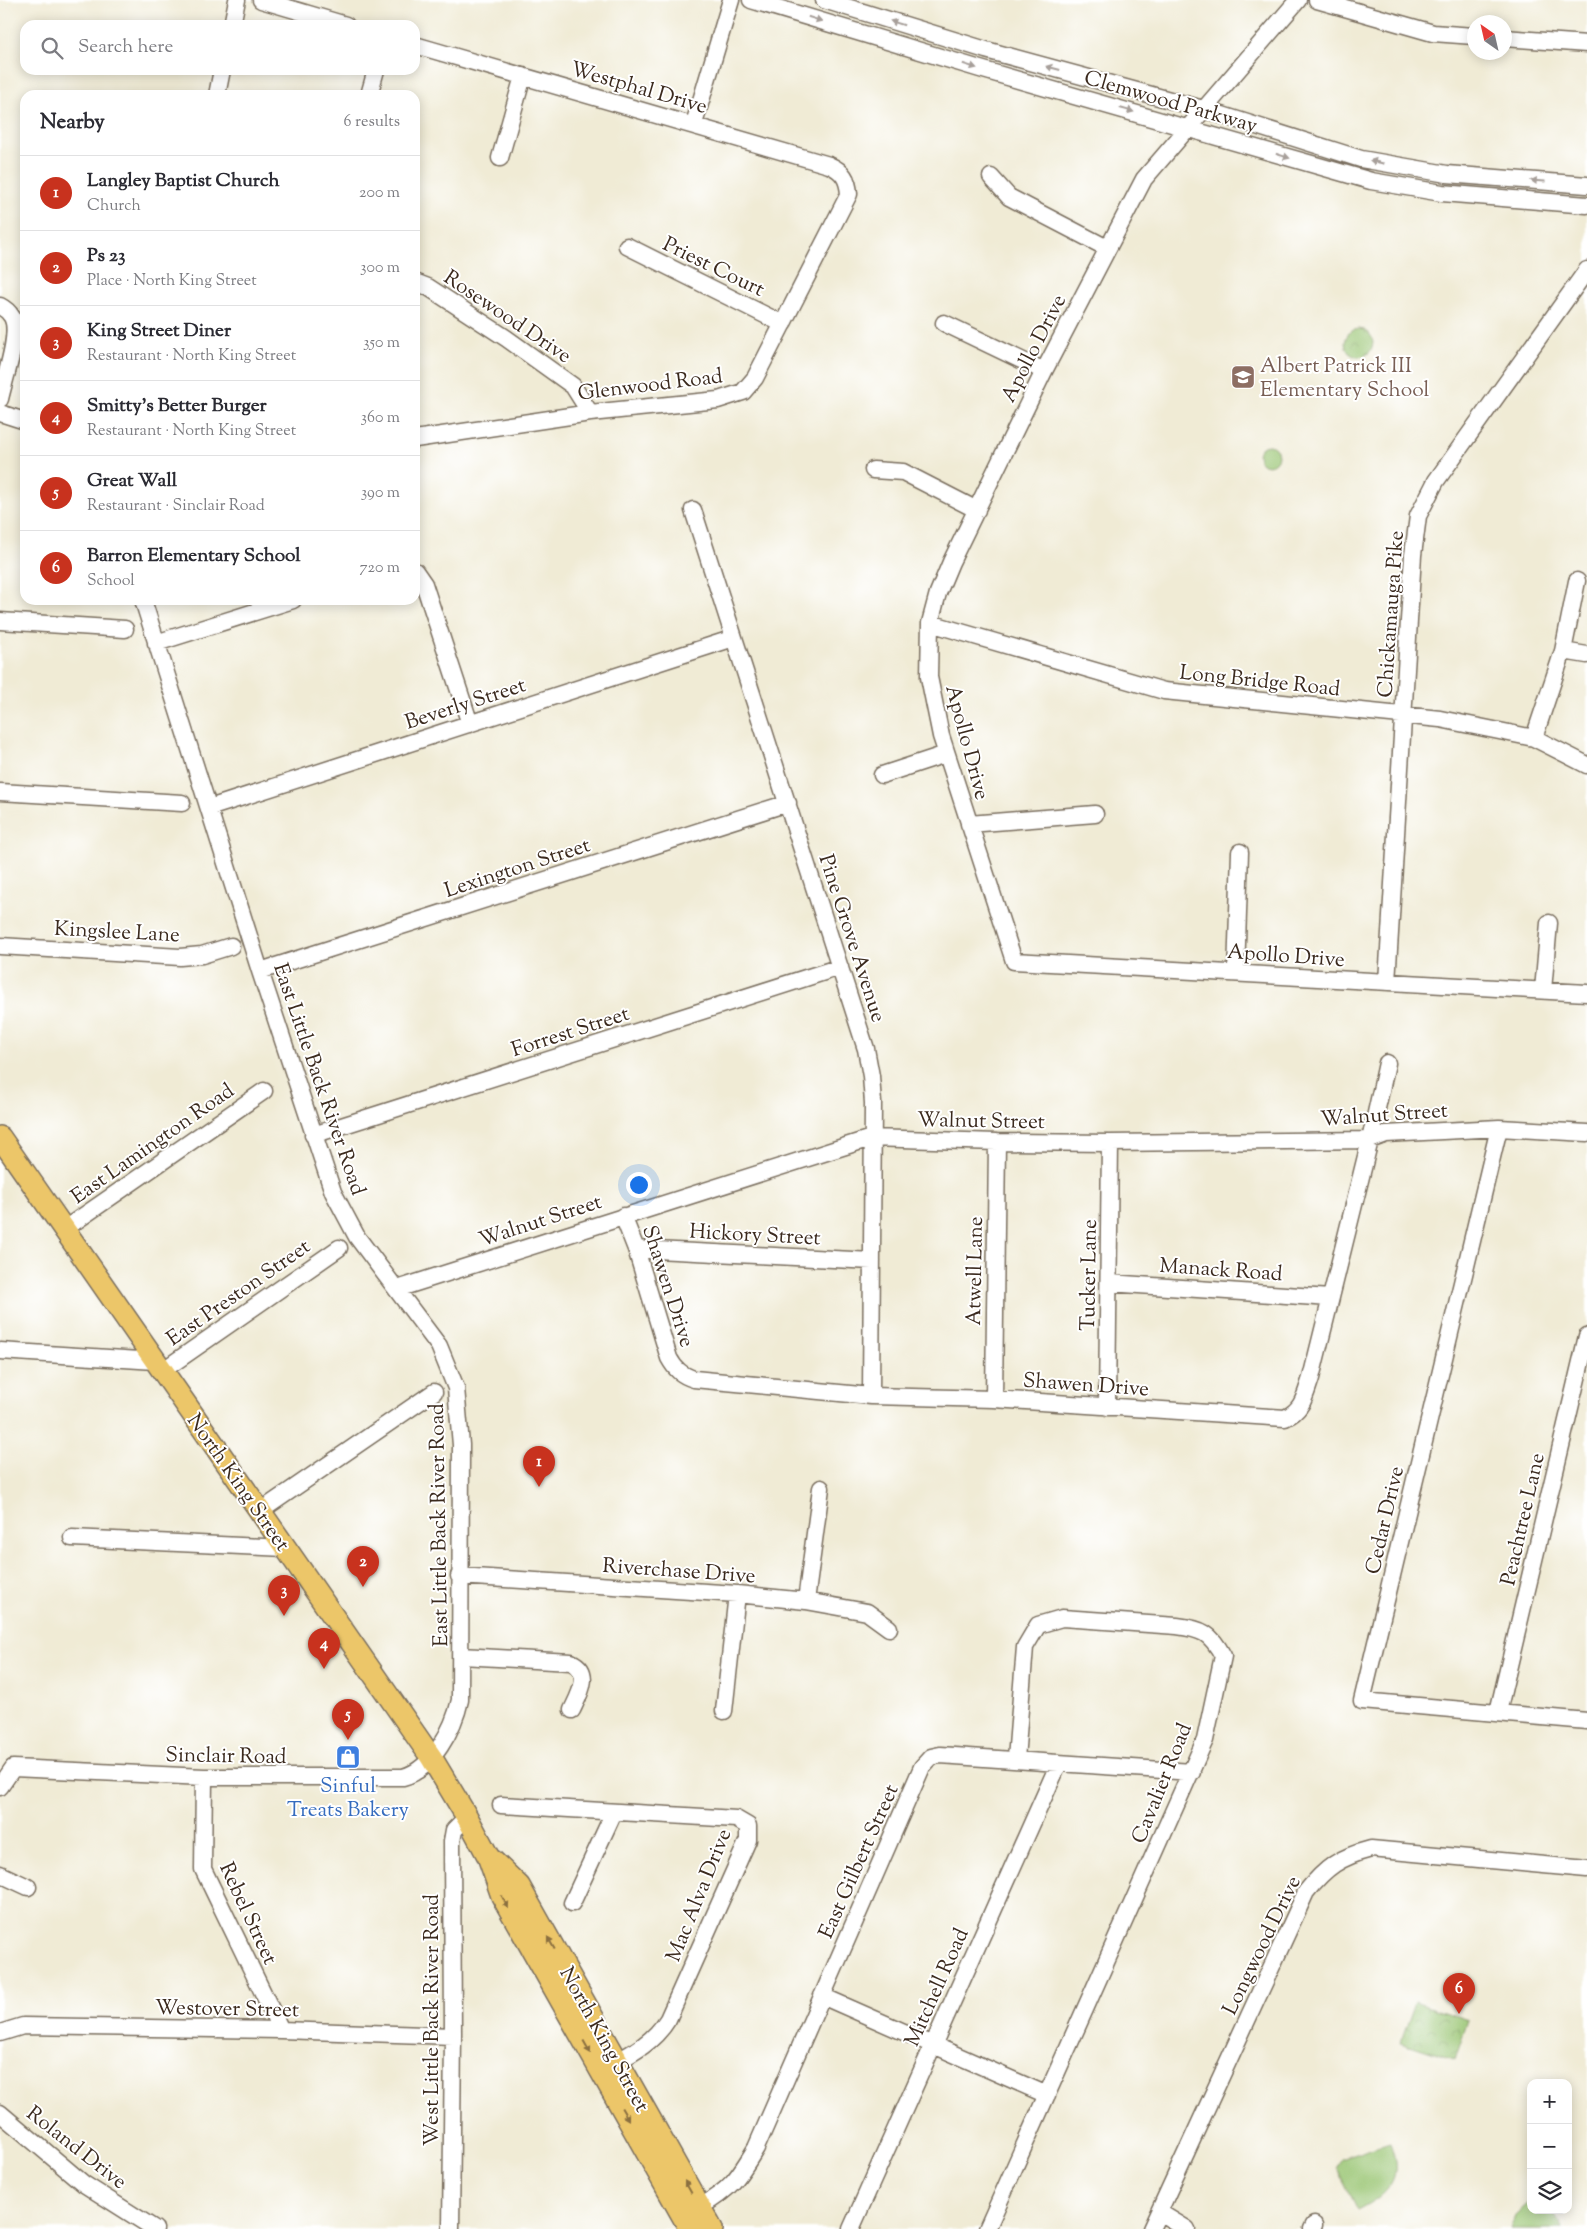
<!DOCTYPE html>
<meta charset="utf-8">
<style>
:root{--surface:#fff;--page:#f2f2f3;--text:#2b2b33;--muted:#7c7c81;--line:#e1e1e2;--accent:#c8321e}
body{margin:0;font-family:"Sorts Mill Goudy",serif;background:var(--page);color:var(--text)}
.controls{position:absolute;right:15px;bottom:15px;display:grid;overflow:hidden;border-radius:10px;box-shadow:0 2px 12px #0003}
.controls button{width:45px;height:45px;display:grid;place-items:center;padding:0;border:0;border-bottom:1px solid var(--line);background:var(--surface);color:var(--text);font:25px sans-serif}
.compass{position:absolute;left:1467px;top:15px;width:45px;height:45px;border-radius:50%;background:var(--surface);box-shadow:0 2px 12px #0003;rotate:326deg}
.you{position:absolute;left:638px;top:1184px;width:18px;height:18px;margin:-12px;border:4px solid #fff;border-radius:50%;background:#1a73e8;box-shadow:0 0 0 8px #1a73e833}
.badge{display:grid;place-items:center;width:32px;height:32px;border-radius:50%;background:var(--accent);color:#fff;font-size:16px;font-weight:700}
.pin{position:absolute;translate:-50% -41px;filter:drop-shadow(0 1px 2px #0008)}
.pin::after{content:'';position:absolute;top:26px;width:18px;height:15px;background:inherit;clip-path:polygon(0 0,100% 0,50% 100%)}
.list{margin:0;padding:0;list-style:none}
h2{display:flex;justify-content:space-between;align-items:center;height:65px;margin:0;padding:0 20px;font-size:21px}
h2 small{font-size:16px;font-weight:400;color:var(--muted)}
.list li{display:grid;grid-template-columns:32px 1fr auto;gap:15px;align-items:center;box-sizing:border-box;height:75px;padding:0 20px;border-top:1px solid var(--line)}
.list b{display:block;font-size:19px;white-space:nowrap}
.list p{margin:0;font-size:16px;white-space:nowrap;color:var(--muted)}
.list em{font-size:16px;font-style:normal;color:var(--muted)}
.icon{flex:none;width:28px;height:28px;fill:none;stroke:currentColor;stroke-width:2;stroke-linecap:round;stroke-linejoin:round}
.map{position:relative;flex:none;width:1587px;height:2229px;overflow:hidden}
.search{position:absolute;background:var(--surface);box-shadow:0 2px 12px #0003;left:20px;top:20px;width:400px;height:55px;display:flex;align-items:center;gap:12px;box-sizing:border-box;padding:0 18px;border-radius:15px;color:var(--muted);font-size:19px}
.panel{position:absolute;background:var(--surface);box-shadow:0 2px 12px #0003;left:20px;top:90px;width:400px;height:515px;border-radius:15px}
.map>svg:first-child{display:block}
.grass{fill:#98c471;stroke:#6a7748}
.park{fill:url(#park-crowns);stroke:#6a7748}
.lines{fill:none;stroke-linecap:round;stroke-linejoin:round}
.minor-casing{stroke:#7a6e5e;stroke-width:19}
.major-casing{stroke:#7a6e5e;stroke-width:24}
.minor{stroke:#fff;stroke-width:16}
.major{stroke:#ecc669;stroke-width:21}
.oneway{fill:#a79f9a}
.oneway2{fill:#8b7040}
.labels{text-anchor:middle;stroke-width:4;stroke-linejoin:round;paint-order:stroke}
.street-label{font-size:21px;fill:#3b2a1e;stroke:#fff}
.education-label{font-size:21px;fill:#785e54;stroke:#fff;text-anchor:start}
.shop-label{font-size:21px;fill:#366cbe;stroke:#fff}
</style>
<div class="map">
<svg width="1587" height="2229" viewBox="0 0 1587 2229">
<defs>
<pattern id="park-crowns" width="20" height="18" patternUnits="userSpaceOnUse" patternTransform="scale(1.25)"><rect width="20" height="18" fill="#98c471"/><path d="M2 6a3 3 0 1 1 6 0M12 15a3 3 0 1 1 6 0" fill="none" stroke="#7d9f5c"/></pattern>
</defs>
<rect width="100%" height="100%" fill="#fff"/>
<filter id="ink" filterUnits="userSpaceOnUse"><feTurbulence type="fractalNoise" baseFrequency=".02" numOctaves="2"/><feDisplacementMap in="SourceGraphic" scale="10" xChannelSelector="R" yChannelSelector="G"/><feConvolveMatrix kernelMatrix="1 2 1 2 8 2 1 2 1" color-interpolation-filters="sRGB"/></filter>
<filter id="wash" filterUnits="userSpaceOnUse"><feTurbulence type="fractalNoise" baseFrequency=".0096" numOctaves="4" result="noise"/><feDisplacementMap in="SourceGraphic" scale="20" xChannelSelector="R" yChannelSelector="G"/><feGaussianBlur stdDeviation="1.12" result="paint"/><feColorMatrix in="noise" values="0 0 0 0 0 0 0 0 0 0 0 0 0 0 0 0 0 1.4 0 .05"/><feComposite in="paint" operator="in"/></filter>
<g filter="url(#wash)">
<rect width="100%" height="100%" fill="#f0ebd5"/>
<path class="grass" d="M1390 2143C1404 2179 1390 2194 1358 2210L1337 2168 1341 2159Z
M1531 2202V2210H1551L1563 2229H1510L1515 2216Z"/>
<path class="park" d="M1345 343a14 14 0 1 1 28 0a14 14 0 1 1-28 0Z
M1258 455a10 10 0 1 1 20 0a10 10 0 1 1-20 0Z
M1415 2002 1468 2020 1455 2060 1401 2042Z"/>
</g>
<g filter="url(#ink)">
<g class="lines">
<defs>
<path id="minor" d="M261 0 346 25
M751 0 980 69 1371 181 1442 193 1587 205
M824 0 986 50 1203 109 1361 159 1447 174 1587 185
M1298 0 1144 179 1044 371 951 562 938 593 930 623 929 677 941 736 1014 961 1587 993
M1317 0 1433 33 1474 36
M232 25 237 0
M1504 38 1587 44
M415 45 829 165C843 171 848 179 849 194L755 378 743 392 718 400 590 413 415 439
M217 95 222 70
M369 95 376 70
M694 124 731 0
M500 158 523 76
M991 177 1009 197 1107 248
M627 246 783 324
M415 282 428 287 506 338 573 386 590 413
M0 306C4 308 9 312 12 317 21 333 4 380 0 399
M944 323 1044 371
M0 413 25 421
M873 470 903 472 977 510
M693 510 866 1049 871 1076 873 1103 871 1396
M415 571 424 584 470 724
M0 621 125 629
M930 623 1164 691 1440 719 1534 738 1587 765
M156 643 293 600
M1563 651 1587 655
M1534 738 1563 651 1577 581
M882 775 946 754
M0 792 182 803
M209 808 734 638
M969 824 1095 814
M0 946 180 957 202 955 231 946
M260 971 788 803
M1236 973 1240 852
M1387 982 1413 555 1418 516 1436 481 1587 270
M1543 990 1549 923
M1499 1128 1362 1701 1587 1721
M313 1135 840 967
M623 1216 636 1249 669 1358C675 1369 681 1375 694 1379L871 1396 994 1399 1285 1418C1303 1410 1305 1395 1311 1378L1370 1140 1387 1063
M63 1230 264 1091
M636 1249 872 1261
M1109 1283 1330 1298
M397 1289 871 1138 997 1142 1110 1143 1370 1140 1386 1134 1499 1128 1587 1133
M0 1351 155 1361
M162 1371 339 1248
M994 1399 997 1142
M1107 1407 1110 1143
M259 1512 434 1392
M72 1538 285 1548
M459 1576 737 1594 806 1601 867 1612 889 1628
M806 1601 821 1488
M461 1656 571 1662C593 1672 579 1695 572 1710
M724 1711 737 1594
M1498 1712 1587 1336
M204 1777 203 1869 281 2030
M0 1787 13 1768 204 1777H403C432 1770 454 1728 460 1700L461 1445 456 1388 439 1346 357 1237 333 1192 260 971 143 600
M501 1805 736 1819 748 1826V1840L668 2019C654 2042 633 2053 609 2066
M0 1874 28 1887
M572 1903 614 1812
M822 1996 1047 2095
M0 2033 23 2026 281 2030 453 2036
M0 2113 84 2184 155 2229
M700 2207C731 2189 738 2178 756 2148L922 1767 931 1757 940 1755 1192 1772
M1159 2212 1187 2229
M451 2229 453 2036 452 1841 454 1830 467 1817
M851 2229 1059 1763
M987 2229 1205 1740 1223 1656C1211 1633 1202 1629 1177 1626L1062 1618 1038 1625 1025 1647 1016 1759
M1151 2229 1306 1892C1326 1867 1340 1857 1371 1849L1587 1869
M1312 2229 1314 2225"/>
<path id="major" d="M0 1137 431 1757 467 1817 488 1856 502 1896 690 2229
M492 1860 519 1886 712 2229"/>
</defs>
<use href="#minor" class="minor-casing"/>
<use href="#major" class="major-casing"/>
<use href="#minor" class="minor"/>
<use href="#major" class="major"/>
</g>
<defs><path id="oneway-solid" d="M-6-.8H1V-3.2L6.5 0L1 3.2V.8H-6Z" transform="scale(1.25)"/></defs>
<g class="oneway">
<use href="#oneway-solid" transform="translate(815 19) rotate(17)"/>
<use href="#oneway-solid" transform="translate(897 23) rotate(-163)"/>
<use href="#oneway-solid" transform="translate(970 66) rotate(17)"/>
<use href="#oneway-solid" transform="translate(1053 68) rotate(-165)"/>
<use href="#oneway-solid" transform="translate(1127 110) rotate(16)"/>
<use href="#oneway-solid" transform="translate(1283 156) rotate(17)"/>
<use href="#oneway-solid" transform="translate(1377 162) rotate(-167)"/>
<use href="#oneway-solid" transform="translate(1538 181) rotate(-176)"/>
</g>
<g class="oneway2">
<use href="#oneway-solid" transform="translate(505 1902) rotate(62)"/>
<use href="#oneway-solid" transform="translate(551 1943) rotate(-120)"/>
<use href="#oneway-solid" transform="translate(587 2047) rotate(61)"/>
<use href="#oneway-solid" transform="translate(625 2114) rotate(60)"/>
<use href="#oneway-solid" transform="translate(688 2187) rotate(-119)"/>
</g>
</g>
<defs>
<symbol id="school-square" viewBox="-11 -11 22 22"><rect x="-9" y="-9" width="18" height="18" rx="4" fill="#8d6e63" stroke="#fff"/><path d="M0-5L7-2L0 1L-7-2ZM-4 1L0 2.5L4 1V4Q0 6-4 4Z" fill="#fff"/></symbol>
<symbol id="shop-square" viewBox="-11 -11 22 22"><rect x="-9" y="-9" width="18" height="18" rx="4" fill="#3f7fe0" stroke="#fff"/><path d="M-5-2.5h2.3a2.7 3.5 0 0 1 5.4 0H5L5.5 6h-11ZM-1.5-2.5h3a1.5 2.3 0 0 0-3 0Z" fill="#fff"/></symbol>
</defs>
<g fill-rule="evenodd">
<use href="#school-square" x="1229" y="363" width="28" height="28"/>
<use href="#shop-square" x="334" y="1743" width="28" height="28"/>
</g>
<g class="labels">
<g class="street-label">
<text transform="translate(639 87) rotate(16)" y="7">Westphal Drive</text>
<text transform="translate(1171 101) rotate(16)" y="7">Clemwood Parkway</text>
<text transform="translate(714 266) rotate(26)" y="7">Priest Court</text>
<text transform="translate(508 316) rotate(34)" y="7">Rosewood Drive</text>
<text transform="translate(1033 348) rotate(-63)" y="7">Apollo Drive</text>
<text transform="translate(650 384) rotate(-7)" y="7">Glenwood Road</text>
<text transform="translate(1390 614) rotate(-86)" y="7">Chickamauga Pike</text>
<text transform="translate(1260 680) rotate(6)" y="7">Long Bridge Road</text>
<text transform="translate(465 703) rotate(-18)" y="7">Beverly Street</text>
<text transform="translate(968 742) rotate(75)" y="7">Apollo Drive</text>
<text transform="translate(517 867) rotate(-18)" y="7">Lexington Street</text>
<text transform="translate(117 931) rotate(3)" y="7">Kingslee Lane</text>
<text transform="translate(853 938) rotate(72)" y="7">Pine Grove Avenue</text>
<text transform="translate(1286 955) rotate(4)" y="7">Apollo Drive</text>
<text transform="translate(570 1031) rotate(-18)" y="7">Forrest Street</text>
<text transform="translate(320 1079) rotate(71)" y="7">East Little Back River Road</text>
<text transform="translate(1384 1114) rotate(-4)" y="7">Walnut Street</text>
<text transform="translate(981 1120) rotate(1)" y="7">Walnut Street</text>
<text transform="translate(152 1143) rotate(-35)" y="7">East Lamington Road</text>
<text transform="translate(540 1220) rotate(-18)" y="7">Walnut Street</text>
<text transform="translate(755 1234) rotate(3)" y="7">Hickory Street</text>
<text transform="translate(1221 1269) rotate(4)" y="7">Manack Road</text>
<text transform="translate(974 1271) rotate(-89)" y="7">Atwell Lane</text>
<text transform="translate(1088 1275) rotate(-89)" y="7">Tucker Lane</text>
<text transform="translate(669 1286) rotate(72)" y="7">Shawen Drive</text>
<text transform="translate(238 1292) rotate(-35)" y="7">East Preston Street</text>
<text transform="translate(1086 1384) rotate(4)" y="7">Shawen Drive</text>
<text transform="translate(239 1482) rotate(55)" y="7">North King Street</text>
<text transform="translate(1522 1519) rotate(-77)" y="7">Peachtree Lane</text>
<text transform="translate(1384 1520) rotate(-77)" y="7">Cedar Drive</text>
<text transform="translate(438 1525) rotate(-91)" y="7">East Little Back River Road</text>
<text transform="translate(679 1570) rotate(4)" y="7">Riverchase Drive</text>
<text transform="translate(226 1755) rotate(1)" y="7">Sinclair Road</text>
<text transform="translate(1161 1783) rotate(-68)" y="7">Cavalier Road</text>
<text transform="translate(858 1861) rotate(-66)" y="7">East Gilbert Street</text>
<text transform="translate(698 1895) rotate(-68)" y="7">Mac Alva Drive</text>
<text transform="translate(249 1913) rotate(65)" y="7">Rebel Street</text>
<text transform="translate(1261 1945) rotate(-64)" y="7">Longwood Drive</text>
<text transform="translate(936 1987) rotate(-66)" y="7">Mitchell Road</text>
<text transform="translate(227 2008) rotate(1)" y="7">Westover Street</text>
<text transform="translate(431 2020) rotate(-90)" y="7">West Little Back River Road</text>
<text transform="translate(605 2039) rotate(61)" y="7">North King Street</text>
<text transform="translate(77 2147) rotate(38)" y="7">Roland Drive</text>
</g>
<g class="education-label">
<text x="1260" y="372">Albert Patrick III<tspan x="1260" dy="24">Elementary School</tspan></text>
</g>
<g class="shop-label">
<text x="348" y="1792">Sinful<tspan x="348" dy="24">Treats Bakery</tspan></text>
</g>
</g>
</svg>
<div class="controls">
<button>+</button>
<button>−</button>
<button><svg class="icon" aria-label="layers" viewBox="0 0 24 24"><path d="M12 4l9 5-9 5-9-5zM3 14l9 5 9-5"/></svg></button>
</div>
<svg class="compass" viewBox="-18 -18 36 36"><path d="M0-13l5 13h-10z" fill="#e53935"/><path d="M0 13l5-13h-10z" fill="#7c7c81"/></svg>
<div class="you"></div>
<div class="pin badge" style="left:539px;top:1487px">1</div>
<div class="pin badge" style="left:363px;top:1587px">2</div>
<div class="pin badge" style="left:284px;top:1616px">3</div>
<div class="pin badge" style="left:324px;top:1669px">4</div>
<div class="pin badge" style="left:348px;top:1740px">5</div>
<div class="pin badge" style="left:1459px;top:2014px">6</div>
<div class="search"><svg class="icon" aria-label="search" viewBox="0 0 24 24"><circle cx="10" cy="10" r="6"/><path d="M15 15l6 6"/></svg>Search here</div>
<section class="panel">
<h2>Nearby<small>6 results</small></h2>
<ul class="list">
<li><span class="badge">1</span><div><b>Langley Baptist Church</b><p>Church</p></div><em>200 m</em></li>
<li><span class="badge">2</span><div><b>Ps 23</b><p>Place · North King Street</p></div><em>300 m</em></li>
<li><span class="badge">3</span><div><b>King Street Diner</b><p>Restaurant · North King Street</p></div><em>350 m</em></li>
<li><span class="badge">4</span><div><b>Smitty's Better Burger</b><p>Restaurant · North King Street</p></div><em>360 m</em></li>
<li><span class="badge">5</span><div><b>Great Wall</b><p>Restaurant · Sinclair Road</p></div><em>390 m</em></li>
<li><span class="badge">6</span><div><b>Barron Elementary School</b><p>School</p></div><em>720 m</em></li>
</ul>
</section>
</div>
